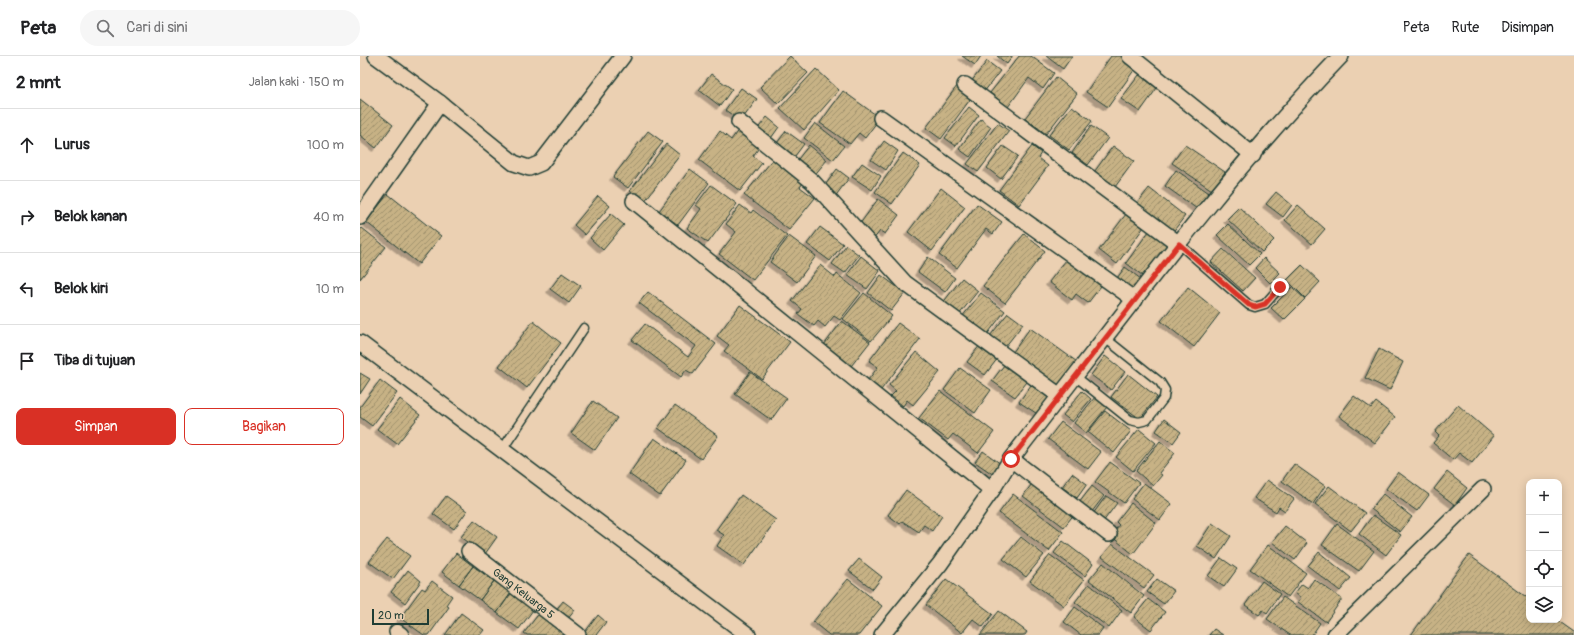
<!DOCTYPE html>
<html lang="id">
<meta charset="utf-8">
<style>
:root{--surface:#fff;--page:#f6f6f6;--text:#202124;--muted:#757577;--line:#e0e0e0;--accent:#d93025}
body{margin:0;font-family:Pangolin,sans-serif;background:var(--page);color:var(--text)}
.controls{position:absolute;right:12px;bottom:12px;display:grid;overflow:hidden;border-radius:8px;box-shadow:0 2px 10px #0003}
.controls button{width:36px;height:36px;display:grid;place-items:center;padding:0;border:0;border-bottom:1px solid var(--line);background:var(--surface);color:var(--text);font:20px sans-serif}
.scale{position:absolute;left:12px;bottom:10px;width:57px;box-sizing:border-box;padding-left:4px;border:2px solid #1f3d34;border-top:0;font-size:11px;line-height:14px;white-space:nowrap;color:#1f3d34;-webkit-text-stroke:3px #ebd0b2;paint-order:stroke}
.stop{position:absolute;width:12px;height:12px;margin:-9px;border:3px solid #d93025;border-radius:50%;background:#fff}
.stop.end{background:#d93025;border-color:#fff;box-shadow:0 1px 4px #0008}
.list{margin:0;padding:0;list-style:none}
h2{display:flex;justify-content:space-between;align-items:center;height:52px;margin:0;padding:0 16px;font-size:17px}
h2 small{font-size:13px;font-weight:400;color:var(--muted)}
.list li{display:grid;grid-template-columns:26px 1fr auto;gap:12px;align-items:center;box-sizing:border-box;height:72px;padding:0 16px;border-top:1px solid var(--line)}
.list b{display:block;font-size:15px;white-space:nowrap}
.list em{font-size:13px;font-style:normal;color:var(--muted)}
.actions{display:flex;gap:8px;padding:12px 16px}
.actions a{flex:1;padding:9px 0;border:1px solid var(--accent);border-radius:8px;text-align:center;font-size:14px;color:var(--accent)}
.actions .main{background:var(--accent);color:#fff}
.icon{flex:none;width:22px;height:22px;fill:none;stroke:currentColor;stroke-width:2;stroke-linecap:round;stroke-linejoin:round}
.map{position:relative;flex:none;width:1214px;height:579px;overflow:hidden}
header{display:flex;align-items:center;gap:24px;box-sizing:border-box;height:56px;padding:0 20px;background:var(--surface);border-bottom:1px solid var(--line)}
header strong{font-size:19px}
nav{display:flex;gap:22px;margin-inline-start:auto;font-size:14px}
.search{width:280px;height:36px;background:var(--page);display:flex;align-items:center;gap:10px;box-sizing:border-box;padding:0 14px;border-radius:22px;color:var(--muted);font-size:15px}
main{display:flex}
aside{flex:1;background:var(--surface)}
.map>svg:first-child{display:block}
.building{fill:url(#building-hatch);stroke:#1f3d34;filter:url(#shadow)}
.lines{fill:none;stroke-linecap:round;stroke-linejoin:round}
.lane-casing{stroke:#1f3d34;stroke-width:11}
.street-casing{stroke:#1f3d34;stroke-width:18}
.lane{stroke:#ebd0b2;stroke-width:8}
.street{stroke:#ebd0b2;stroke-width:15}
.route{stroke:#d93025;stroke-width:5}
.labels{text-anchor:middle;stroke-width:3.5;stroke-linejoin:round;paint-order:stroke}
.street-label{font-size:11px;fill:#1f3d34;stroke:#ebd0b2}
</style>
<header>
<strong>Peta</strong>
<div class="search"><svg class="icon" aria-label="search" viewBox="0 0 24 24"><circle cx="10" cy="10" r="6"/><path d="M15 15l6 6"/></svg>Cari di sini</div>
<nav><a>Peta</a><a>Rute</a><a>Disimpan</a></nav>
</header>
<main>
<aside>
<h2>2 mnt<small>Jalan kaki · 150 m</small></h2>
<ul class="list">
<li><svg class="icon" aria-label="ahead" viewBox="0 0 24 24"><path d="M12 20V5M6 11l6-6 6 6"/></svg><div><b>Lurus</b></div><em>100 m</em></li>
<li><svg class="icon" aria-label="right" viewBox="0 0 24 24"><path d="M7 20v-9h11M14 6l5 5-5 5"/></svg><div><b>Belok kanan</b></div><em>40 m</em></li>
<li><svg class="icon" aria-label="left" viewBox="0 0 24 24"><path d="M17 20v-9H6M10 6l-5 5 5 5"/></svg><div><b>Belok kiri</b></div><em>10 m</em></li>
<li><svg class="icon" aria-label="arrive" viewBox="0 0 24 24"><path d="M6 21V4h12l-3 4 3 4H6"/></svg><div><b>Tiba di tujuan</b></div></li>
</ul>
<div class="actions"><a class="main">Simpan</a><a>Bagikan</a></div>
</aside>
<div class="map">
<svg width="1214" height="579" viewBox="0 0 1214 579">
<defs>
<pattern id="building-hatch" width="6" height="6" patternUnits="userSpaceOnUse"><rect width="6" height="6" fill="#c7b285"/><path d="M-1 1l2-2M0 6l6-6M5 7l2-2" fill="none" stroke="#a1926e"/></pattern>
<filter id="shadow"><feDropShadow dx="-3.5" dy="3.5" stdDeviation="0" flood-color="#0004"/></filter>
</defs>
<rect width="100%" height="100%" fill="#ebd0b2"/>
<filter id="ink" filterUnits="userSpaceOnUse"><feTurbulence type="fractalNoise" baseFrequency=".025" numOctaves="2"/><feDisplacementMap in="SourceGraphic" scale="8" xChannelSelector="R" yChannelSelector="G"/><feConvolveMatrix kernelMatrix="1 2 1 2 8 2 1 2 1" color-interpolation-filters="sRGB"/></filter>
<g filter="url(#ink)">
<path class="building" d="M430 0 448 17 418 48 400 31Z
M602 0H621L615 9Z
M637 0H652V1L647 8Z
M659 0H671L694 17 683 33 669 22 648 51 630 37Z
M686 0H712L703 13Z
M751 0H764L777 10 748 51 726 36Z
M627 5 640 15 624 36 611 26Z
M456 13 479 34 444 74 420 52Z
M351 18 372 33 360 50 339 34Z
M779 19 797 32 780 56 761 43Z
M696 21 717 38 686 78 665 62Z
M597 30 612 41 581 83 566 72Z
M381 32 397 43 381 65 365 54Z
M483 35 520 62 505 82 499 77 490 88 460 67Z
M0 43 33 69 16 92 0 79Z
M712 50 732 65 709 94 689 79Z
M609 51 619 59 596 90 585 82Z
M407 61 419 71 409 85 396 75Z
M621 63 631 71 610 101 599 93Z
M455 67 484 90 473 104 444 82Z
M638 67 649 75 618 116 607 108Z
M731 70 748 82 728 109 712 97Z
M379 73 401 89 393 100 402 107 380 135 339 104 360 75 371 84Z
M288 75 303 86 268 132 253 121Z
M426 75 444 88 432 104 414 91Z
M524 85 538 95 526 114 511 104Z
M306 88 320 99 284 146 270 135Z
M449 89 467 104 452 122 435 107Z
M825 89 865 116 852 134 812 107Z
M643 90 658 100 641 123 627 112Z
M672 90 681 97 678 102 688 110 659 149 639 134Z
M753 90 774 105 755 131 747 125 745 129 732 119Z
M543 97 560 109 532 148 515 136Z
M414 102 444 126 440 131 455 142 429 174 384 139Z
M502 107 521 120 512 134 492 121Z
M330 113 349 127 318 169 299 155Z
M477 113 489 122 474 142 463 132Z
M816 114 852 139 840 155 805 130Z
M351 129 377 148 348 187 327 172 341 153 336 149Z
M581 132 605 151 572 195 548 176Z
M789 132 825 160 812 177 776 149Z
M916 136 932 149 923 161 906 148Z
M28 138 81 180 59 208 6 166Z
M238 140 250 150 225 179 214 169Z
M518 143 539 159 525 178 520 175 513 184 497 172Z
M617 148 642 166 633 178 626 173 597 212 579 199Z
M380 149 391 157 393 154 427 180 393 224 359 198 376 176 366 168Z
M938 149 965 173 952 188 925 164Z
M879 151 914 184 902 196 867 163Z
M251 158 264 169 243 194 230 182Z
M766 158 784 171 757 208 739 194Z
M868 168 900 198 889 209 857 179Z
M460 171 483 188 470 205 447 188Z
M2 172 26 191 0 223V174Z
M789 175 810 191 787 223 766 207Z
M664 178 685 195 645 247 623 230Z
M429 180 456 200 437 226 410 206Z
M486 189 499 199 485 217 472 208Z
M863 193 895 222 883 235 851 206Z
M501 200 520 215 507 233 487 219Z
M568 201 595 222 585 236 558 216Z
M904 202 920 217 910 227 895 212Z
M706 204 741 230 728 247 716 238 712 244 689 226Z
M460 209 475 221 477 218 501 237 480 264 474 260 465 271 458 265 454 270 438 258 442 253 432 245Z
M942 209 960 226 945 242 927 224Z
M765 211 786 227 776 240 755 225Z
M202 217 221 230 209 247 190 233Z
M521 219 545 237 531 255 508 237Z
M602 222 618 235 598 260 582 248Z
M828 231 860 257 834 291 801 265Z
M932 231 945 243 924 264 911 252Z
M288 236 356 288 333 318 326 314 321 321 272 284 285 268 328 301 336 290 279 247Z
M504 237 532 260 511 285 483 263Z
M621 237 645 255 626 280 602 261Z
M380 249 430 286 402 323 364 295 369 289 357 280Z
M648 257 663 268 645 291 630 280Z
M173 265 201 287 167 332 139 310Z
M482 265 510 286 488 314 461 293Z
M538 267 560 283 518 338 505 328 518 311 509 305Z
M670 272 720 308 702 332 653 296Z
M620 289 638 302 625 319 607 306Z
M1019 293 1043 306 1030 334 1005 322Z
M556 296 580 316 553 349 547 344 543 350 531 340 536 335 529 329Z
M745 300 765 316 751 334 731 319Z
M644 309 667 326 655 341 632 325Z
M600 312 631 334 615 357 584 334Z
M390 316 427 342 411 364 375 338Z
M0 317 10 323 0 338Z
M768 318 797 341 780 363 751 341Z
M20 324 37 337 12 370 0 361V351Z
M671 329 691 343 679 359 659 346Z
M580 335 634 376 618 397 593 378 588 384 559 362Z
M722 335 731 343 712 366 703 359Z
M994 340 1011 352 1016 346 1035 361 1015 387 979 360Z
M735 341 747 351 726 377 714 367Z
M40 343 60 359 37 388 17 373Z
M233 345 257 362 235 394 211 377Z
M315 349 358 380 341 403 298 372Z
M1098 349 1134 380 1112 407 1099 397 1093 404 1073 387 1079 380 1075 376Z
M745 355 771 375 754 397 728 376Z
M804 363 821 376 813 387 796 375Z
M701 366 741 396 728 413 688 383Z
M779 373 796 387 773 415 756 401Z
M294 382 326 404 300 440 269 418Z
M800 385 815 397 799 417 802 419 793 430 776 415Z
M623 395 641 408 634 419 615 406Z
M750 406 779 427 764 447 735 426Z
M934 408 965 430 953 448 922 425Z
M1038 416 1069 439 1057 455 1026 433Z
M1087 416 1107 432 1095 449 1074 433Z
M712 417 727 428 717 442 702 431Z
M907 424 934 443 925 455 919 451 916 456 894 442Z
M674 425 715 457 704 471 663 440Z
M784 427 812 448 800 464 772 443Z
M732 430 744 440 731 457 719 447Z
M969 430 1005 457 991 475 955 448Z
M546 434 582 460 572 475 564 469 559 476 542 465 540 468 528 459Z
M653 438 703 476 689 495 639 457Z
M1023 438 1052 461 1040 476 1011 453Z
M381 439 416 464 384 509 357 490 364 479 356 474Z
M86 440 107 455 94 473 73 458Z
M746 440 757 447 743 466 733 458Z
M771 447 796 467 773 498 751 480 759 469 756 466Z
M1013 459 1041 479 1026 499 999 478Z
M114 464 137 481 125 498 101 481Z
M852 467 871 480 856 503 837 490Z
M977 468 1014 495 999 515 962 489Z
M925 470 947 487 935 504 912 486Z
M661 481 684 499 666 521 643 503Z
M27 483 50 500 33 523 9 506Z
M703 485 733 508 725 520 694 497Z
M752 488 794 519 784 532 742 501Z
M908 489 946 517 928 541 890 513Z
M959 496 991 522 980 535 948 510Z
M96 497 113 510 99 529 82 516Z
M690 499 724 524 704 550 670 525Z
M1109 499 1169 543V564H1197L1214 576V579H1051Z
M861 502 877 513 864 531 848 520Z
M499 503 522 521 513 533 489 515Z
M743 507 784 540 771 557 729 524Z
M113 510 134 525 120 544 99 529Z
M48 514 61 525 45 547 31 536Z
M488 523 522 550 499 579H469L453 566Z
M586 523 633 558 623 571 613 563 602 577 566 549Z
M797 523 814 535 804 548 787 536Z
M954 523 982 543 966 566 938 546 941 542 935 537 942 528 948 532Z
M72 525 92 540 86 549 89 551 69 579H64L40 562 62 532 65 534Z
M134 525 151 537 137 557 120 544Z
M902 525 920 538 907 557 903 554 899 559 885 549Z
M729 528 762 554 749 572 715 546Z
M151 537 173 554 159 573 137 557Z
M923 541 960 567 952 579H930L907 563Z
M788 543 805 556 791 574 774 561Z
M203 545 215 554 207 564 195 555Z
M715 551 743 572 738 579H721L704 566Z
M639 555 667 576 665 579H620Z
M180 556 209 579H167L164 577Z
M101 557 124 574 120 579H85Z
M238 559 246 566 236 579H228L225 576Z
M854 573 863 579H849Z"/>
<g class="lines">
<defs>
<path id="lane" d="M819 188 889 249 895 251 905 248 920 231
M715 320 770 364 779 366 787 364 804 342 805 334 800 326 745 282
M142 394 224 272"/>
<g id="street">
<path d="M16 0 80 47 154 107 169 112 181 107 263 0"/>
<path d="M770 0 893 99"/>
<path d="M605 29 819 188"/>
<path d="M521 62 775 244"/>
<path d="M379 66 452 125 545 227 700 340"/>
<path d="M274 145 632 434"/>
<path d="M0 161 80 47"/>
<path d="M0 287 388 579"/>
<path d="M651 403 749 478"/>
<path id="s1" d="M109 495 218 579"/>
<path d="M37 576 41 579"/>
<path d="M522 579 580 508 632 434 651 403C757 267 861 124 981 0"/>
<path d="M975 579 1123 433"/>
</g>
</defs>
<use href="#lane" class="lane-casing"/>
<use href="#street" class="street-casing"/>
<use href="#lane" class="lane"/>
<use href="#street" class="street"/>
</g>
</g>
<g class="lines" filter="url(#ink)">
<path class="route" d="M651 403 819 188 889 249 895 251 905 248 920 231"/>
</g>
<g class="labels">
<g class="street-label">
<text dy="4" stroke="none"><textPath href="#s1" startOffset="69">Gang Keluarga 5</textPath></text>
</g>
</g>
</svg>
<div class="controls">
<button>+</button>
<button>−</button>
<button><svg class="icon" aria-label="locate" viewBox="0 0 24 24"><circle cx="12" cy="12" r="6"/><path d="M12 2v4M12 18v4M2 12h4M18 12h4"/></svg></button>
<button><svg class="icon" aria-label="layers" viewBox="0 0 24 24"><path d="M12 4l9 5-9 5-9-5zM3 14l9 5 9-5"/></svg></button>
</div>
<div class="scale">20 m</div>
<div class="stop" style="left:651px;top:403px"></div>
<div class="stop end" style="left:920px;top:231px"></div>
</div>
</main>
